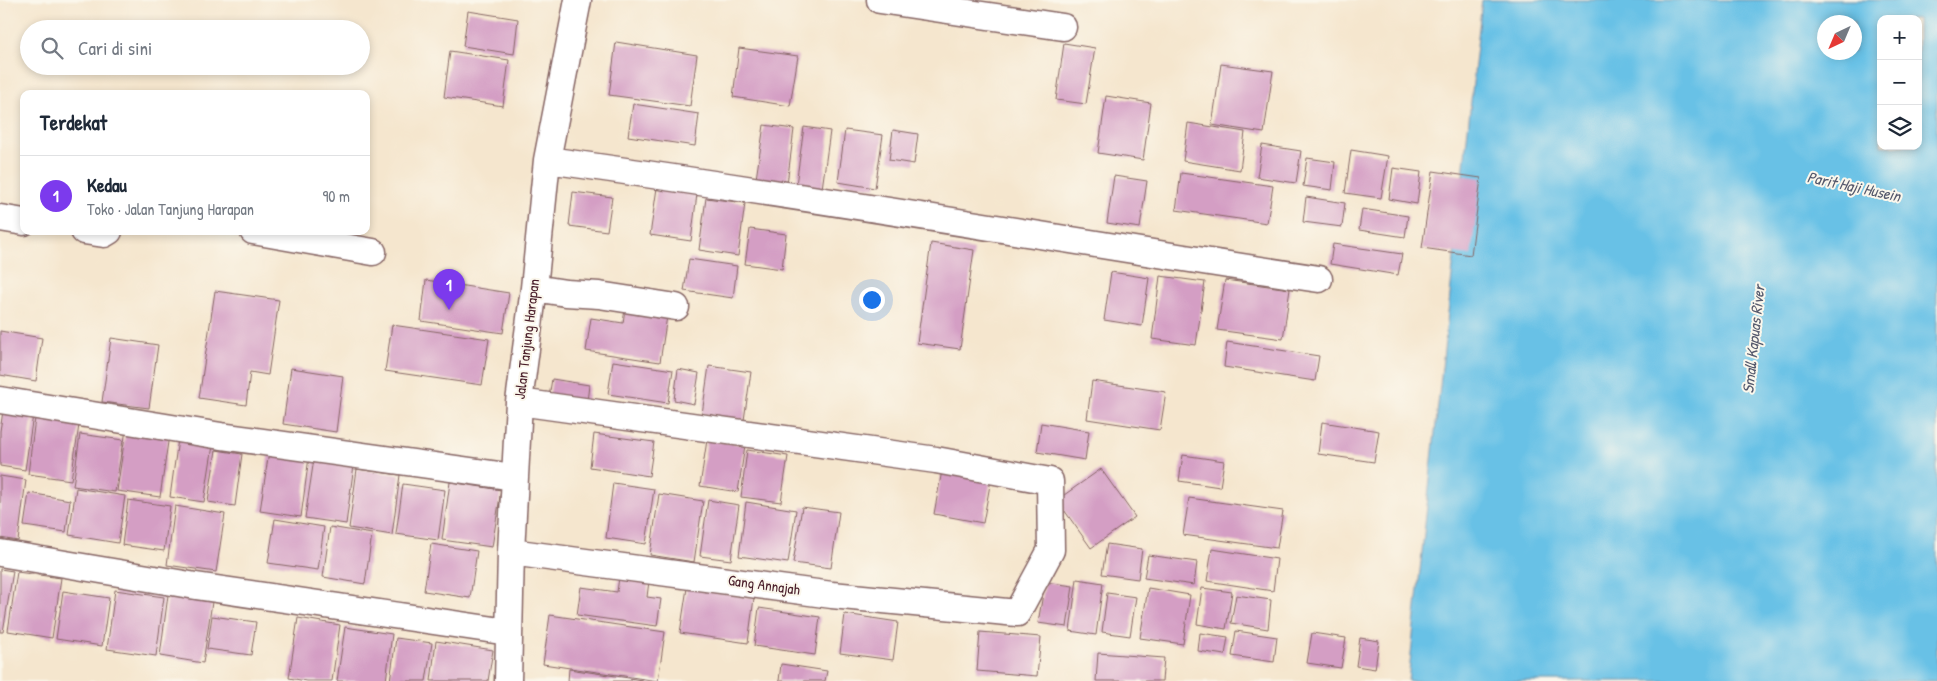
<!DOCTYPE html>
<html lang="id">
<meta charset="utf-8">
<style>
:root{--surface:#fff;--page:#f2f2f3;--text:#1f2937;--muted:#747a83;--line:#e0e1e3;--accent:#7c3aed}
body{margin:0;font-family:"Patrick Hand",sans-serif;background:var(--page);color:var(--text)}
.controls{position:absolute;right:15px;top:15px;display:grid;overflow:hidden;border-radius:10px;box-shadow:0 2px 8px #0003}
.controls button{width:45px;height:45px;display:grid;place-items:center;padding:0;border:0;border-bottom:1px solid var(--line);background:var(--surface);color:var(--text);font:25px sans-serif}
.compass{position:absolute;left:1817px;top:15px;width:45px;height:45px;border-radius:50%;background:var(--surface);box-shadow:0 2px 8px #0003;rotate:224deg}
.you{position:absolute;left:871px;top:299px;width:18px;height:18px;margin:-12px;border:4px solid #fff;border-radius:50%;background:#1a73e8;box-shadow:0 0 0 8px #1a73e833}
.badge{display:grid;place-items:center;width:32px;height:32px;border-radius:50%;background:var(--accent);color:#fff;font-size:16px;font-weight:700}
.pin{position:absolute;translate:-50% -41px;filter:drop-shadow(0 1px 2px #0008)}
.pin::after{content:'';position:absolute;top:26px;width:18px;height:15px;background:inherit;clip-path:polygon(0 0,100% 0,50% 100%)}
.list{margin:0;padding:0;list-style:none}
h2{display:flex;justify-content:space-between;align-items:center;height:65px;margin:0;padding:0 20px;font-size:21px}
h2 small{font-size:16px;font-weight:400;color:var(--muted)}
.list li{display:grid;grid-template-columns:32px 1fr auto;gap:15px;align-items:center;box-sizing:border-box;height:80px;padding:0 20px;border-top:1px solid var(--line)}
.list b{display:block;font-size:19px;white-space:nowrap}
.list p{margin:0;font-size:16px;white-space:nowrap;color:var(--muted)}
.list em{font-size:16px;font-style:normal;color:var(--muted)}
.icon{flex:none;width:28px;height:28px;fill:none;stroke:currentColor;stroke-width:2;stroke-linecap:round;stroke-linejoin:round}
.map{position:relative;flex:none;width:1937px;height:681px;overflow:hidden}
.search{position:absolute;background:var(--surface);box-shadow:0 2px 8px #0003;left:20px;top:20px;width:350px;height:55px;display:flex;align-items:center;gap:12px;box-sizing:border-box;padding:0 18px;border-radius:28px;color:var(--muted);font-size:19px}
.panel{position:absolute;background:var(--surface);box-shadow:0 2px 8px #0003;left:20px;top:90px;width:350px;height:145px;border-radius:10px}
.map>svg:first-child{display:block}
.water{fill:#68c1e6;stroke:#597088;fill-rule:evenodd}
.building{fill:#d49ec4}
.lines{fill:none;stroke-linecap:round;stroke-linejoin:round}
.street-casing{stroke:#866564;stroke-width:29}
.street{stroke:#fff;stroke-width:26}
.labels{text-anchor:middle;stroke-width:4;stroke-linejoin:round;paint-order:stroke}
.street-label{font-size:15px;fill:#4a1f2b;stroke:#fbf7ec}
.water-label{font-size:16px;font-style:italic;fill:#54586c;stroke:#fbf7ec}
</style>
<div class="map">
<svg width="1937" height="681" viewBox="0 0 1937 681">
<rect width="100%" height="100%" fill="#fbf7ec"/>
<filter id="ink" filterUnits="userSpaceOnUse"><feTurbulence type="fractalNoise" baseFrequency=".02" numOctaves="2"/><feDisplacementMap in="SourceGraphic" scale="10" xChannelSelector="R" yChannelSelector="G"/><feConvolveMatrix kernelMatrix="1 2 1 2 8 2 1 2 1" color-interpolation-filters="sRGB"/></filter>
<filter id="wash" filterUnits="userSpaceOnUse"><feTurbulence type="fractalNoise" baseFrequency=".0096" numOctaves="4" result="noise"/><feDisplacementMap in="SourceGraphic" scale="20" xChannelSelector="R" yChannelSelector="G"/><feGaussianBlur stdDeviation="1.12" result="paint"/><feColorMatrix in="noise" values="0 0 0 0 0 0 0 0 0 0 0 0 0 0 0 0 0 1.4 0 .05"/><feComposite in="paint" operator="in"/></filter>
<g filter="url(#wash)">
<rect width="100%" height="100%" fill="#f5e6ce"/>
<path class="water" d="M1482 0H1937V681H1408ZM1881 19H1918V146H1881ZM1824 22H1854V52H1824Z"/>
<g id="blocks">
<path class="building" d="M468 11 518 19 514 54 463 46Z
M616 42 697 55 690 106 609 95Z
M1064 43 1095 48 1086 104 1056 100Z
M739 48 798 56 790 106 733 97Z
M450 51 509 60 503 106 444 97Z
M1221 64 1273 71 1264 133 1212 125Z
M1106 96 1151 103 1143 160 1098 153Z
M633 104 699 114 695 146 628 136Z
M1188 123 1245 132 1240 170 1183 161Z
M764 125 794 129 787 184 756 179Z
M804 127 830 131 821 196 795 192Z
M845 130 883 135 875 188 838 182Z
M893 130 918 134 914 164 889 160Z
M1262 145 1301 151 1296 183 1257 177Z
M1351 150 1388 156 1381 198 1345 193Z
M1307 158 1335 162 1332 190 1303 186Z
M1393 168 1421 172 1417 204 1389 199Z
M1433 171 1481 178 1471 255 1422 248Z
M1181 173 1273 186 1267 223 1176 210Z
M1114 176 1147 181 1140 228 1107 223Z
M657 188 697 194 691 241 650 235Z
M573 192 612 197 607 231 569 226Z
M1306 197 1345 203 1342 227 1303 222Z
M706 198 745 203 738 256 699 250Z
M1362 209 1408 216 1405 237 1359 230Z
M750 229 786 234 782 269 745 264Z
M931 243 974 250 960 349 917 343Z
M1333 244 1402 254 1398 275 1330 264Z
M689 259 737 266 733 298 684 291Z
M1111 272 1149 278 1142 326 1104 320Z
M1160 276 1205 282 1196 345 1152 339Z
M426 280 509 293 503 333 421 321Z
M1225 280 1290 289 1283 339 1217 330Z
M215 291 279 300 268 375 250 372 246 405 199 398Z
M625 309 667 316 660 362 586 351 591 318 623 323Z
M392 325 489 339 482 385 385 371Z
M0 331 42 338 36 381 0 375Z
M111 338 158 345 149 408 102 402Z
M1227 342 1319 356 1315 381 1224 367Z
M613 361 673 370 668 403 608 394Z
M709 366 751 372 744 420 702 414Z
M291 368 343 376 336 432 283 424Z
M678 369 699 373 694 404 674 400Z
M552 379 589 385 587 402 549 397Z
M1092 381 1166 392 1160 430 1087 419Z
M3 411 33 415 25 470 0 466V431Z
M35 418 79 425 71 480 28 474Z
M1322 422 1379 431 1374 462 1318 454Z
M1041 423 1089 431 1085 460 1037 452Z
M126 429 169 435 160 497 117 491Z
M80 434 123 440 115 492 73 486Z
M594 434 654 442 649 476 590 467Z
M178 439 213 445 204 502 170 497Z
M707 440 745 445 738 492 700 486Z
M216 450 242 454 235 506 208 502Z
M747 450 788 456 781 502 741 497Z
M269 451 309 457 301 517 260 511Z
M1183 455 1224 461 1220 487 1179 481Z
M314 459 354 465 346 524 305 518Z
M943 465 992 474 983 523 934 514Z
M357 469 400 475 392 535 349 528Z
M1101 469 1135 517 1091 548 1057 500Z
M0 476 26 480 18 541 0 538Z
M450 482 501 490 492 547 442 540Z
M613 483 654 489 646 544 606 538Z
M403 484 445 490 438 540 396 534Z
M76 488 125 496 118 543 69 535Z
M29 493 70 500 66 532 24 526Z
M659 494 703 501 694 562 650 555Z
M1189 498 1283 511 1277 548 1183 535Z
M128 500 170 506 164 551 122 545Z
M708 500 739 505 731 560 700 556Z
M746 502 796 510 788 563 739 556Z
M175 506 225 514 216 572 167 565Z
M802 507 839 512 831 568 793 563Z
M275 519 324 527 318 570 268 563Z
M330 527 372 534 365 584 323 577Z
M431 544 477 551 470 598 424 591Z
M1107 544 1142 549 1138 579 1102 574Z
M1212 549 1277 559 1273 591 1207 581Z
M1148 555 1197 562 1194 585 1144 578Z
M0 569 13 571 3 632H0Z
M17 572 61 578 52 638 8 631Z
M619 577 649 581 647 597 661 599 657 626 577 615 581 587 617 592Z
M1077 579 1103 583 1096 635 1070 631Z
M1045 582 1073 586 1067 627 1038 623Z
M687 588 754 598 748 643 680 633Z
M1148 588 1190 595 1183 644 1140 638Z
M1202 588 1232 592 1226 629 1197 624Z
M115 590 164 597 156 656 107 649Z
M63 591 109 598 102 646 56 639Z
M1107 593 1136 597 1130 636 1102 632Z
M168 595 212 602 203 663 160 656Z
M1236 595 1271 600 1268 629 1231 623Z
M759 608 820 617 815 655 754 646Z
M845 614 898 622 893 660 840 653Z
M550 615 665 632 658 681 543 664Z
M212 616 256 622 251 655 207 649Z
M298 618 340 625 332 681H306L289 678Z
M345 627 392 634 386 681H337Z
M1236 631 1277 637 1274 662 1232 656Z
M980 632 1041 637 1037 676 977 671Z
M1200 633 1228 637 1225 655 1198 651Z
M1312 633 1346 638 1341 668 1307 663Z
M396 638 432 643 426 681H390Z
M1360 638 1379 641 1375 669 1356 666Z
M436 641 493 650 488 681H431Z
M1098 653 1164 658 1162 681H1096Z
M781 664 827 671 825 681H779Z
M569 669 642 680V681H568Z"/>
</g>
</g>
<g filter="url(#ink)">
<use href="#blocks" fill-opacity="0" stroke="#866564" stroke-width="1"/>
<g class="lines">
<defs>
<path id="street" d="M880 0 1063 27
M547 160C805 195 1062 240 1319 279
M0 218 24 222
M84 231 104 234 109 231
M253 231 373 252
M534 288 566 293 599 295 676 307
M0 400 221 436 514 477
M511 552 832 595 1017 613 1051 550 1050 481 936 460 519 402
M0 553 196 586 508 632
M508 681 511 552 519 402 534 288 547 160 578 0"/>
</defs>
<use href="#street" class="street-casing"/>
<use href="#street" class="street"/>
</g>
</g>
<g class="labels">
<g class="street-label">
<text transform="translate(527 339) rotate(-83)" y="5">Jalan Tanjung Harapan</text>
<text transform="translate(764 585) rotate(8)" y="5">Gang Annajah</text>
</g>
<g class="water-label">
<text transform="translate(1854 186) rotate(12)" y="6">Parit Haji Husein</text>
<text transform="translate(1753 339) rotate(-84)" y="6">Small Kapuas River</text>
</g>
</g>
</svg>
<div class="controls">
<button>+</button>
<button>−</button>
<button><svg class="icon" aria-label="layers" viewBox="0 0 24 24"><path d="M12 4l9 5-9 5-9-5zM3 14l9 5 9-5"/></svg></button>
</div>
<svg class="compass" viewBox="-18 -18 36 36"><path d="M0-13l5 13h-10z" fill="#e53935"/><path d="M0 13l5-13h-10z" fill="#747a83"/></svg>
<div class="you"></div>
<div class="pin badge" style="left:449px;top:310px">1</div>
<div class="search"><svg class="icon" aria-label="search" viewBox="0 0 24 24"><circle cx="10" cy="10" r="6"/><path d="M15 15l6 6"/></svg>Cari di sini</div>
<section class="panel">
<h2>Terdekat<small></small></h2>
<ul class="list">
<li><span class="badge">1</span><div><b>Kedau</b><p>Toko · Jalan Tanjung Harapan</p></div><em>90 m</em></li>
</ul>
</section>
</div>
